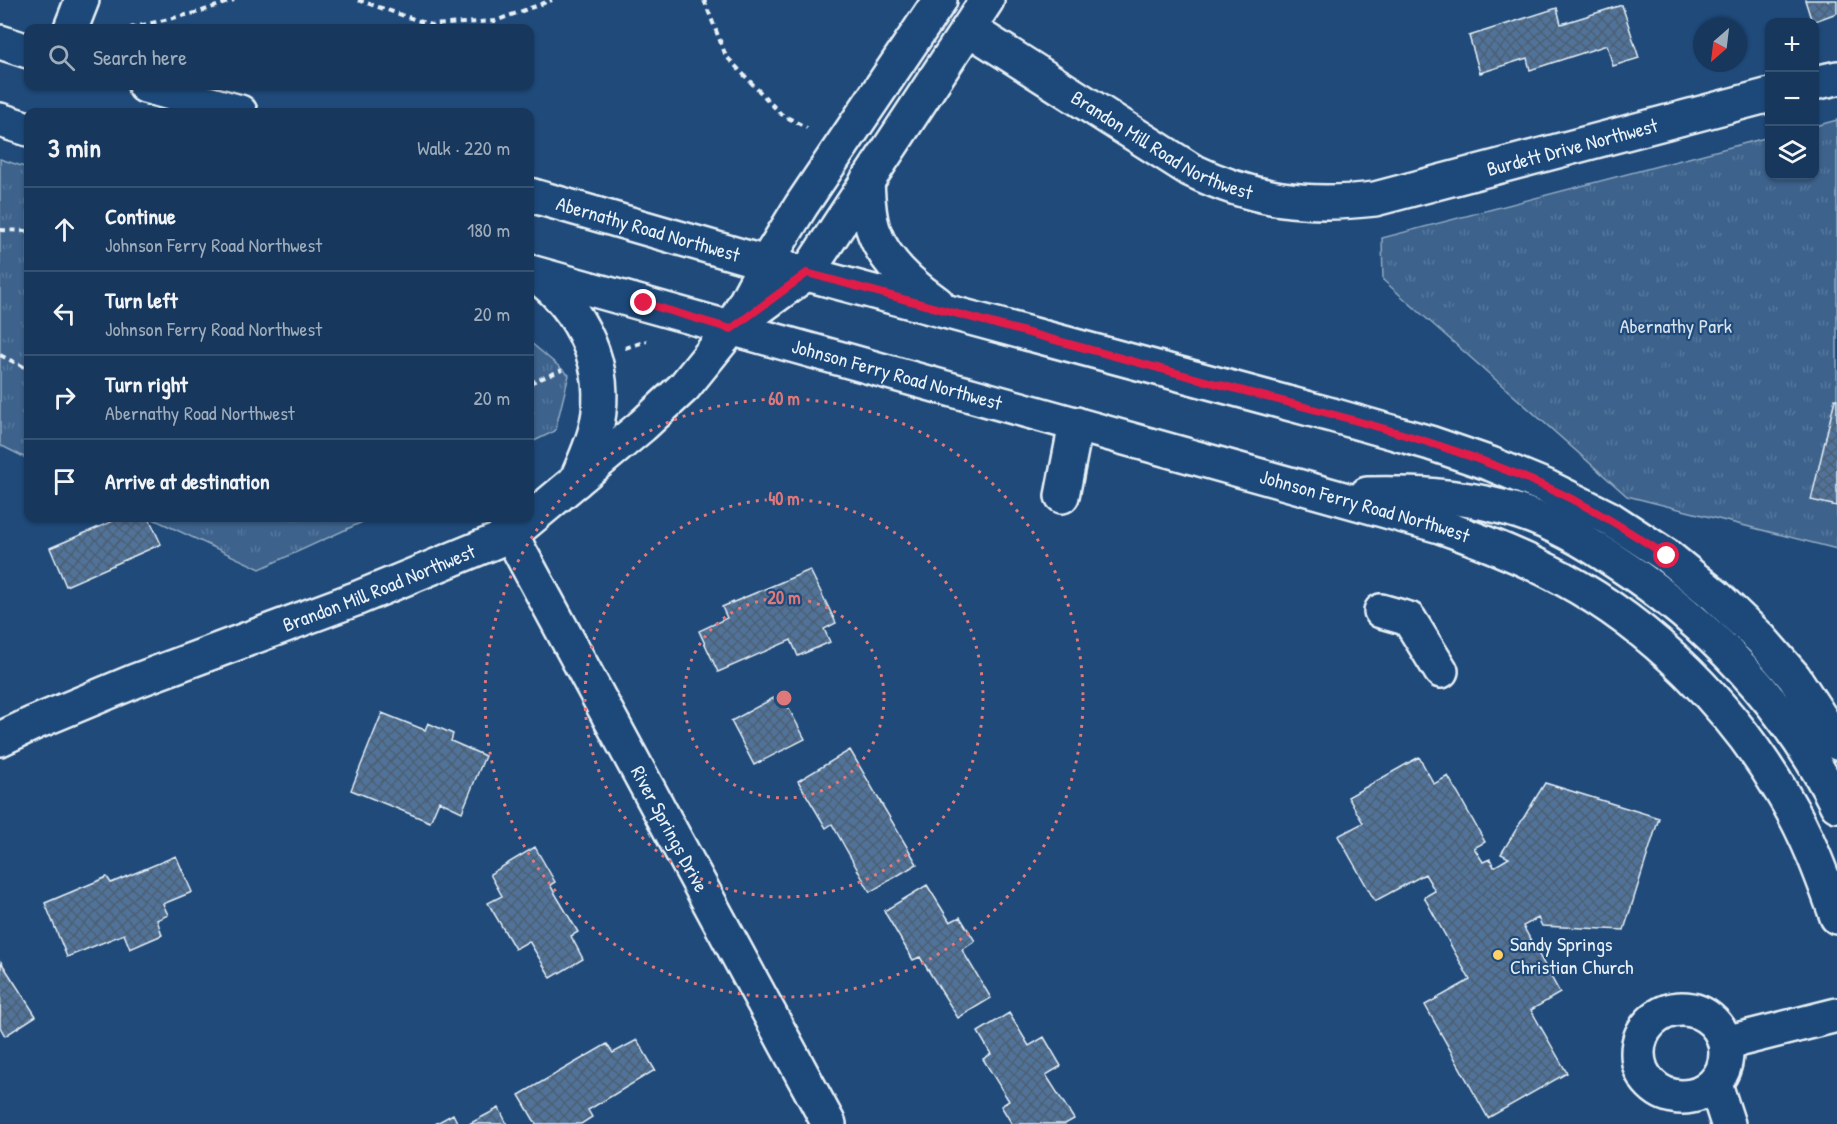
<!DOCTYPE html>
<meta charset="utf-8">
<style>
:root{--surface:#17385c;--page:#244365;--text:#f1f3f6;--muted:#9eacbb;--line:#365272}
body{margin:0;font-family:"Patrick Hand",sans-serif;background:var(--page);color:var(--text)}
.controls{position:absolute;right:18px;top:18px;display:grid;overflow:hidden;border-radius:12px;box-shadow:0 2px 4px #0004}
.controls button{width:54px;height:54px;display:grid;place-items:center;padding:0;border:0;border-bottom:2px solid var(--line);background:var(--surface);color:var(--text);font:30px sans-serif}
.compass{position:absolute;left:1693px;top:18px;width:54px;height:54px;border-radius:50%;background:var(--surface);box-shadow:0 2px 4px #0004;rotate:208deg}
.stop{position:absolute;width:18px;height:18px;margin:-14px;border:4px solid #e11d48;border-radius:50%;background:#fff}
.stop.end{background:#e11d48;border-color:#fff;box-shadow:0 2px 6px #0008}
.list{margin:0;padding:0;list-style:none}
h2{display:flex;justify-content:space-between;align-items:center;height:78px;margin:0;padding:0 24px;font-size:26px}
h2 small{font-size:20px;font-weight:400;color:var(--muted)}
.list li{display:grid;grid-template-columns:39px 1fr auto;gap:18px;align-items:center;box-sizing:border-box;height:84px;padding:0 24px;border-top:2px solid var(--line)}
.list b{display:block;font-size:22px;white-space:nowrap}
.list p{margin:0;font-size:20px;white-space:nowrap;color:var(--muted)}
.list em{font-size:20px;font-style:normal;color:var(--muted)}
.icon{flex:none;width:33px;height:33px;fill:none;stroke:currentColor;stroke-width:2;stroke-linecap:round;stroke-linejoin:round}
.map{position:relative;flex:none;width:1837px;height:1124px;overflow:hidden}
.search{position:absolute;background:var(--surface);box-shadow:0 2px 4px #0004;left:24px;top:24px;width:510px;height:66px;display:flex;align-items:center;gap:15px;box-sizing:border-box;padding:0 21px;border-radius:12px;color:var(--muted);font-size:22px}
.panel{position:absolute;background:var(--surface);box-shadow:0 2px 4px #0004;left:24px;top:108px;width:510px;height:414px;border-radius:12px}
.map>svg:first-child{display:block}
.park{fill:url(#park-tufts);stroke:#92aac2;stroke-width:1.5}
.building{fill:url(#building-cross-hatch);stroke:#e8f1f8;stroke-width:1.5}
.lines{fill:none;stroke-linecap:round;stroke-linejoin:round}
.minor-casing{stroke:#e8f1f8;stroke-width:38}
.major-casing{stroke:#e8f1f8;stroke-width:38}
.path{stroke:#e8f1f8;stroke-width:4;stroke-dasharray:6 4.5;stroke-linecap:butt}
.minor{stroke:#1f4a7a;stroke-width:33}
.major{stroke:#1f4a7a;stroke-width:33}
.route{stroke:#e11d48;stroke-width:8}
.ring{fill:none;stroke:#dd787b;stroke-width:3;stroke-dasharray:3 6}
.poi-dot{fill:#ffd166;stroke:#1f4a7a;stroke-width:2}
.labels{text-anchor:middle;stroke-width:4.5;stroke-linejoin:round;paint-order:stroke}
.street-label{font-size:20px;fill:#e8f1f8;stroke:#1f4a7a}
.park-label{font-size:20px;fill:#d7e3ed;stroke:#1f4a7a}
.poi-label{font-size:20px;fill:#e8f1f8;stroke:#1f4a7a;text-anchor:start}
.centre{fill:#dd787b;stroke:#1f4a7a;stroke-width:3}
.ring-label{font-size:18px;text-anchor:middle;font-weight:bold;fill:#dd787b;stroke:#1f4a7a;stroke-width:4.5;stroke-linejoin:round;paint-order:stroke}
</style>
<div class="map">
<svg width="1837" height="1124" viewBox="0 0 1837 1124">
<defs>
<pattern id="park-tufts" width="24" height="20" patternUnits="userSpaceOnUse" patternTransform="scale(1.5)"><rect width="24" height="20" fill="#3c628c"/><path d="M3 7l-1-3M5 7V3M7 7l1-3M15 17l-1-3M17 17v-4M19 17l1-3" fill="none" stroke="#58799d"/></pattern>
<pattern id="building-cross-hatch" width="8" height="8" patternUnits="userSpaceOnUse" patternTransform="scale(1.5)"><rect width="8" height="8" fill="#517399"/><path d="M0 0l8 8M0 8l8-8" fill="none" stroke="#4c5e72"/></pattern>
</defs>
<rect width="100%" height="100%" fill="#1f4a7a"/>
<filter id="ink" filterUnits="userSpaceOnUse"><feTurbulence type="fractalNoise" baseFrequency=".0167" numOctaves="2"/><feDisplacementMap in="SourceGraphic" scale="12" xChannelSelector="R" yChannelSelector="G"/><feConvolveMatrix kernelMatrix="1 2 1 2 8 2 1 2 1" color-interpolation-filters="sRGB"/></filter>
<g filter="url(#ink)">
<path class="park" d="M1837 120V549L1627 496 1383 280 1382 238 1769 137 1770 176H1814L1815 126Z
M0 159 28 168V459L0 445Z
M530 342 569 375 555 431 530 443Z
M151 518H371L260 569Z"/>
<path class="building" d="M1805 0H1837V13L1812 22Z
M1622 5 1639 58 1613 66 1607 45 1530 70 1527 58 1480 73 1469 36 1557 8 1561 24Z
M1835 399H1837V506L1811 500Z
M120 518H149L161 544 66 586 50 548Z
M810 570 836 623 824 629 830 642 798 656 791 640 718 672 699 631 727 618 722 607Z
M781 694 805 739 754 765 731 721Z
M382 713 425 730 428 723 453 734 451 741 485 756 462 812 439 801 430 822 351 790Z
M850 750 917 864 870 892 832 824 826 828 798 781Z
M1419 757 1434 784 1448 776 1485 842 1474 848 1483 862 1490 859 1494 867 1509 858 1501 854 1545 783 1659 818 1624 930 1542 926 1538 918 1523 926 1560 993 1531 1010 1567 1073 1488 1118 1425 1005 1470 980 1424 897 1435 891 1425 874 1375 901 1338 836 1363 823 1348 797Z
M535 847 555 882 550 885 578 932 571 936 583 959 551 978 529 941 515 949 488 903 502 896 490 874Z
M176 856 192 892 163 904 168 915 157 920 162 935 130 949 124 934 67 957 45 903 107 877 111 883Z
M927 885 950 922 960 917 975 941 962 950 991 998 958 1018 920 957 913 960 884 911Z
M1 962 36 1016 5 1036 0 1027Z
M1009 1013 1029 1046 1044 1037 1061 1066 1046 1075 1074 1119 1065 1124H1012L1001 1106 1009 1101 983 1059 991 1054 978 1032Z
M637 1040 655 1070 588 1110 592 1117 581 1124H536L519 1095 607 1044 613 1053Z
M499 1108 507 1124H469Z
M453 1114 458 1124H435Z"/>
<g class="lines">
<defs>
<g id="minor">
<path d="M71 28 82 0"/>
<path id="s1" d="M969 29 1191 170C1253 200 1306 207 1375 199L1770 95"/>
<path d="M1814 83 1837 78"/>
<path d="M737 324 807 273 987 0"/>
<path d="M1062 496 1076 424"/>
<path id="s2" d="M511 535 829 1124"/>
<path d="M1381 611 1409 619 1441 671"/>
<path id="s3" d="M0 739 34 723 135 681 358 598 511 535 642 426 684 387 731 329 766 263 801 206 940 0"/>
<circle cx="1682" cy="1053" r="44"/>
<path d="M1725 1043 1837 1015"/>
<path d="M1715 1084 1728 1124"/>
</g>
<g id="major">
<path d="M0 42 28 51"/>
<path d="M145 86 240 112"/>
<path d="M0 120 28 129"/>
<path d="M867 181C868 197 868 213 873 229 883 260 911 285 937 303"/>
<path id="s4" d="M530 195 766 263 1332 415 1430 443 1491 464 1545 486 1609 518 1667 556 1716 596 1761 639 1794 677 1837 743"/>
<path id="s5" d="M530 272 1440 526C1482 541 1523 557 1562 578 1653 627 1732 707 1784 796 1807 834 1822 875 1837 917"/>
<path d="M535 275C582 309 609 367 597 424 593 444 584 462 576 481"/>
<path d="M1367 494C1414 493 1456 495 1502 507 1543 517 1581 538 1616 562 1709 623 1787 705 1837 805"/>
</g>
</defs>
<use href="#minor" class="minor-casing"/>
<use href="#major" class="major-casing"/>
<path class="path" d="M358 0 431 25 495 21 552 0
M704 0 726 56 781 114 807 128
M130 28 199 12 234 0
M0 230 28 231
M625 348 647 341
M0 355 28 369
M530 383 562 370"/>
<use href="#minor" class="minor"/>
<use href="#major" class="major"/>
</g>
</g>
<g class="lines" filter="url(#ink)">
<path class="route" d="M644 303 731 329 807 273C943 311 1080 347 1217 384 1327 413 1440 439 1544 486 1588 505 1627 530 1667 556"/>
</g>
<g class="ring">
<circle cx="784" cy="698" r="100"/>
<circle cx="784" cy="698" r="199"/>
<circle cx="784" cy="698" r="299"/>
</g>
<circle class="poi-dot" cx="1498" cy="955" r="6"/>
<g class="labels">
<g class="street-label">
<text dy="7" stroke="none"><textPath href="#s1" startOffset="226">Brandon Mill Road Northwest</textPath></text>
<text dy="7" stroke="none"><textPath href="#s1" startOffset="656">Burdett Drive Northwest</textPath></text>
<text dy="7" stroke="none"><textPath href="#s4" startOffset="123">Abernathy Road Northwest</textPath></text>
<text dy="7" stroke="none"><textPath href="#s5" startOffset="381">Johnson Ferry Road Northwest</textPath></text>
<text dy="7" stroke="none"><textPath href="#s5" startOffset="867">Johnson Ferry Road Northwest</textPath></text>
<text dy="7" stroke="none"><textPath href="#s3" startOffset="408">Brandon Mill Road Northwest</textPath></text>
<text dy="7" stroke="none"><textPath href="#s2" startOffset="334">River Springs Drive</textPath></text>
</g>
<g class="park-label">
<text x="1676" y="333">Abernathy Park</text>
</g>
<g class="poi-label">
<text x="1510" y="951">Sandy Springs<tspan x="1510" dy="23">Christian Church</tspan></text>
</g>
</g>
<circle cx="784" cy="698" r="9" class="centre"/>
<g class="ring-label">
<text x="784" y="405">60 m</text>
<text x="784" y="505">40 m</text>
<text x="784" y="604">20 m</text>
</g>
</svg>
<div class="controls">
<button>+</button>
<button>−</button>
<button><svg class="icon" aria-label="layers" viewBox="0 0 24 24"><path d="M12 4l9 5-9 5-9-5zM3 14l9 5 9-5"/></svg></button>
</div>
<svg class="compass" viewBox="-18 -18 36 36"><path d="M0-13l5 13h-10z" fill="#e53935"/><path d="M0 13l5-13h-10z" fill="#9eacbb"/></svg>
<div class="stop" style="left:1667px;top:556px"></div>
<div class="stop end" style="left:644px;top:303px"></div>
<div class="search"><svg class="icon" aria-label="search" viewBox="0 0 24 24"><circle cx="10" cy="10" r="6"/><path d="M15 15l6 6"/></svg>Search here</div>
<section class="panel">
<h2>3 min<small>Walk · 220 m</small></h2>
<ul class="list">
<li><svg class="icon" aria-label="ahead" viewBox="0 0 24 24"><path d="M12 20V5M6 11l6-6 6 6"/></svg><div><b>Continue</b><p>Johnson Ferry Road Northwest</p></div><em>180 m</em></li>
<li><svg class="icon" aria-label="left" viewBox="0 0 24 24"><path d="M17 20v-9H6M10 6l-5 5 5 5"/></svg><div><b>Turn left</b><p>Johnson Ferry Road Northwest</p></div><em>20 m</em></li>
<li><svg class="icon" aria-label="right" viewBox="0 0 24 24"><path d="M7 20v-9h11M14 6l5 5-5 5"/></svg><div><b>Turn right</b><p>Abernathy Road Northwest</p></div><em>20 m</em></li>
<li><svg class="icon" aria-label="arrive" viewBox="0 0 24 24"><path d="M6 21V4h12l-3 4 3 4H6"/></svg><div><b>Arrive at destination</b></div></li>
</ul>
</section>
</div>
